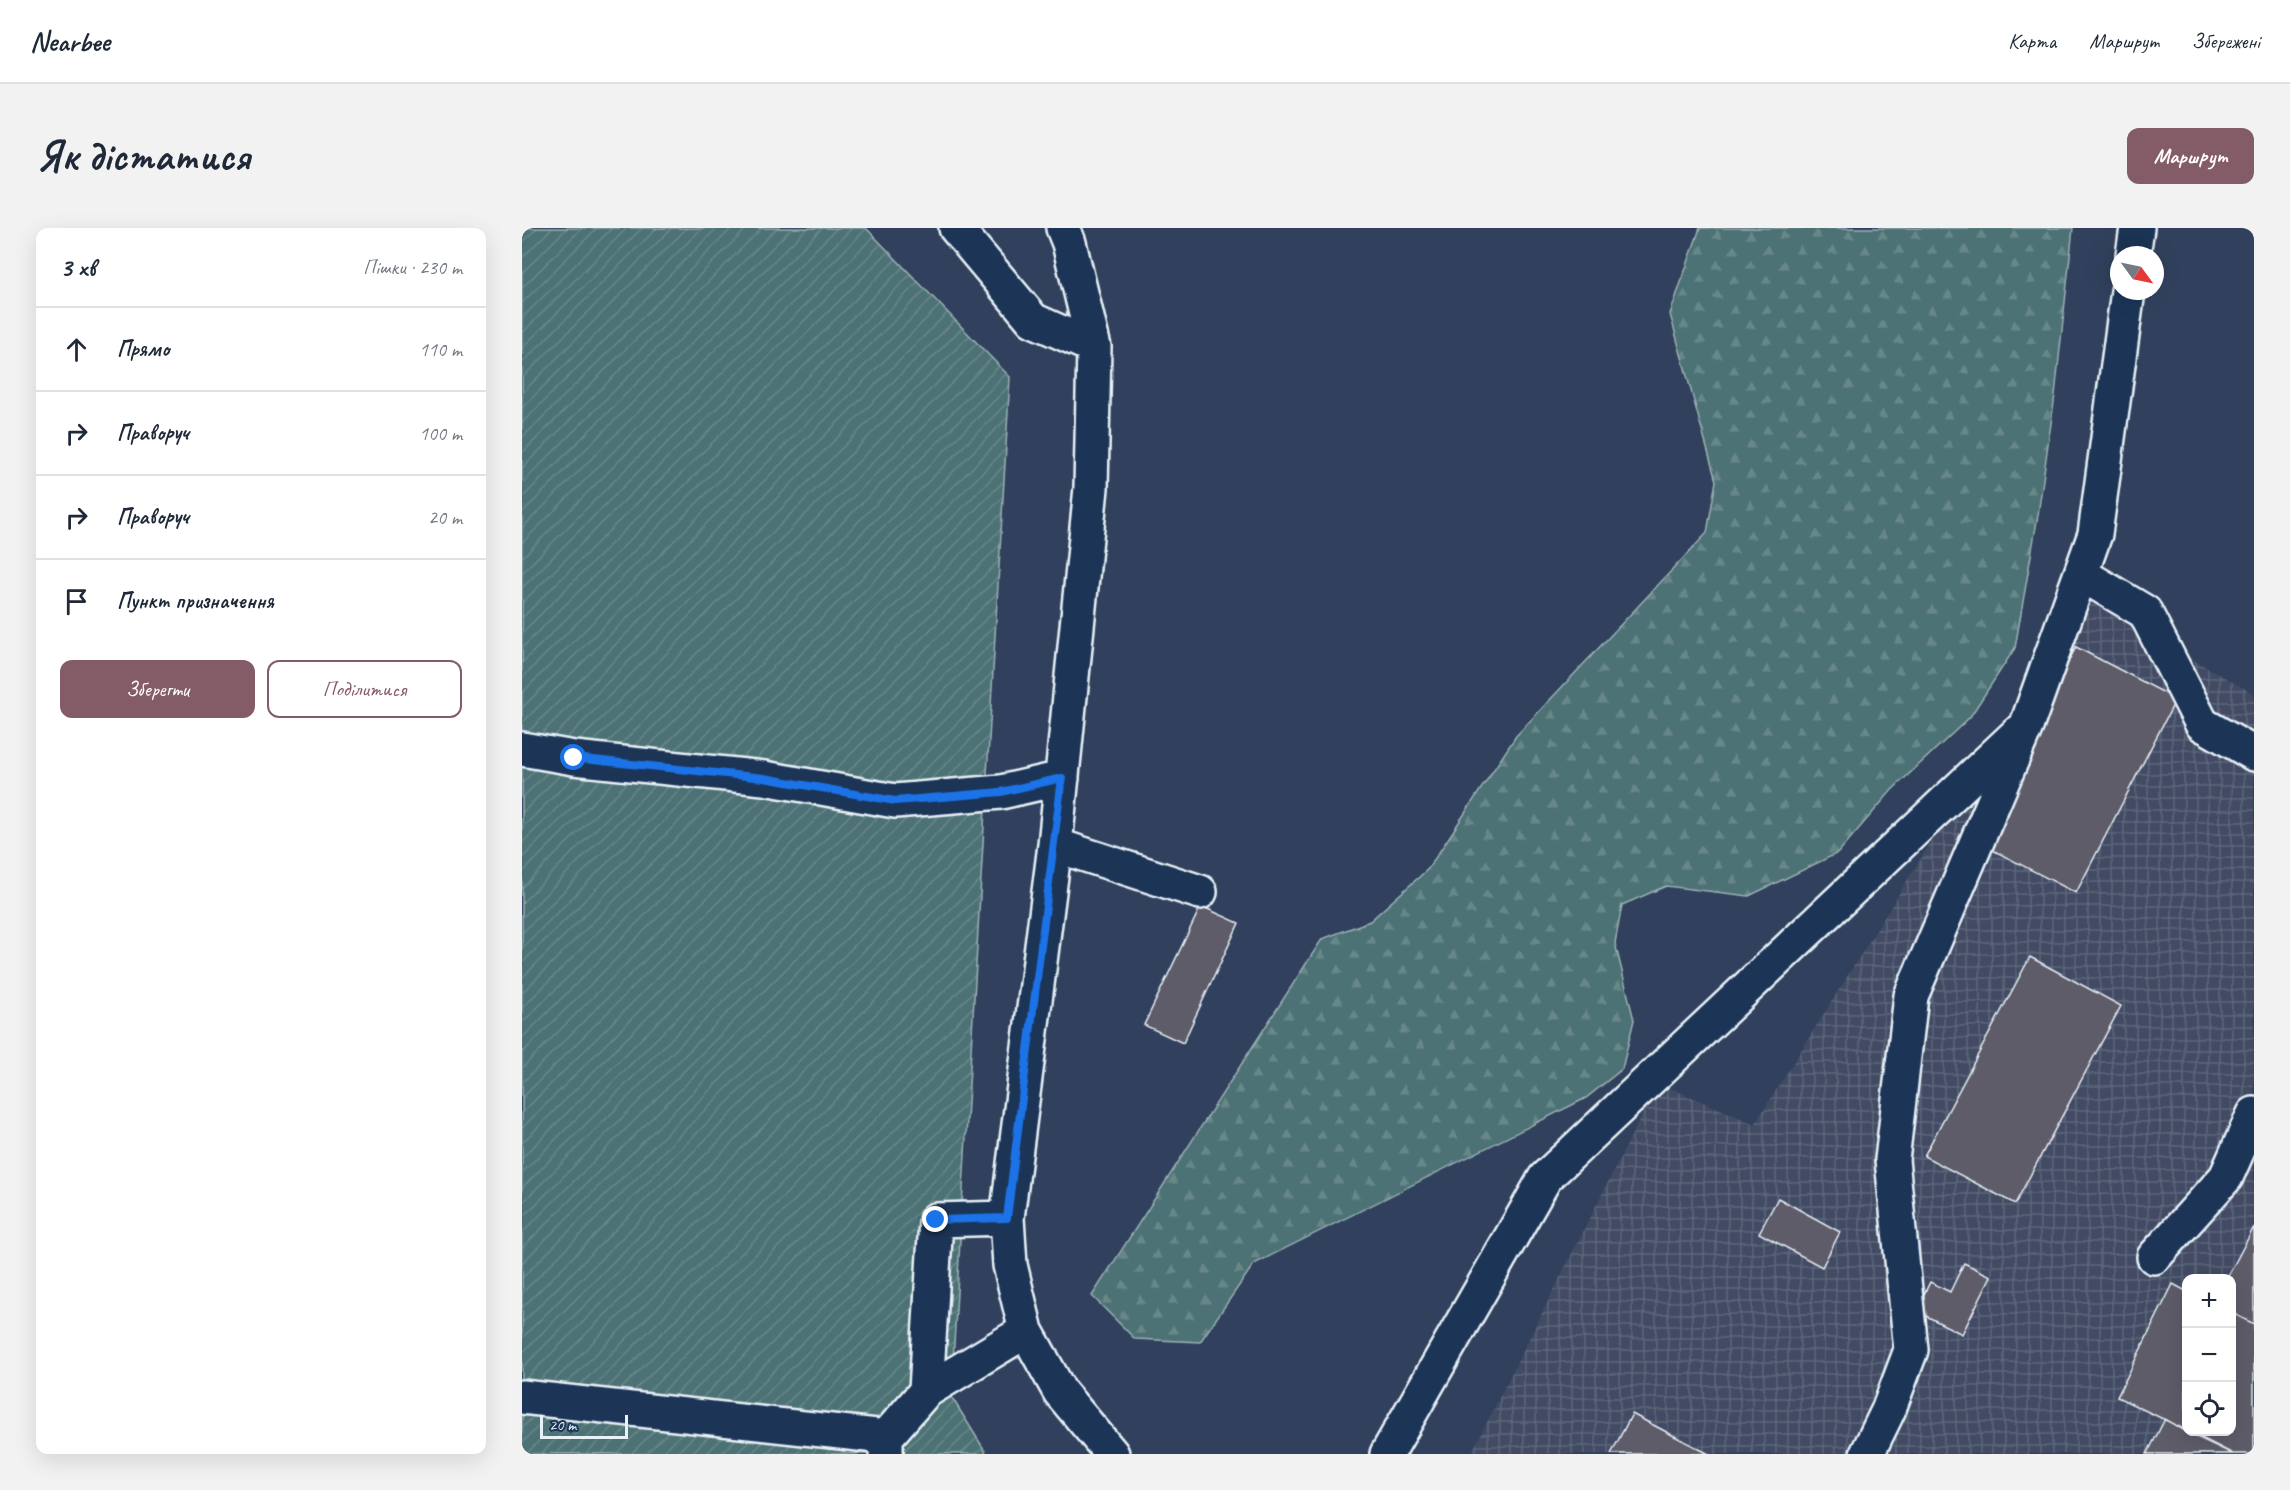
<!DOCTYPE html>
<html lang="uk">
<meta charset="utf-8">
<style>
:root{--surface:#fff;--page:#f2f2f3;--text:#1f2937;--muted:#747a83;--line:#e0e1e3;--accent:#845c67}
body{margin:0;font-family:Caveat,sans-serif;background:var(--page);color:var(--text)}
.controls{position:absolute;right:18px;bottom:18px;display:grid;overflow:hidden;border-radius:12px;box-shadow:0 6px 24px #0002}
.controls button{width:54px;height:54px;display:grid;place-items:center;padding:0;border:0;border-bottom:2px solid var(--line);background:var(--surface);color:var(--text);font:30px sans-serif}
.compass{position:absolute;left:1588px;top:18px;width:54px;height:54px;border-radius:50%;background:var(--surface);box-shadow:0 6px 24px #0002;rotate:123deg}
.scale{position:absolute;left:18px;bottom:15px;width:88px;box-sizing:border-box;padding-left:6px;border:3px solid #e8f1f8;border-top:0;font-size:16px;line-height:21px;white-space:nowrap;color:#e8f1f8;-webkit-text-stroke:4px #1d3557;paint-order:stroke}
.stop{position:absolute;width:18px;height:18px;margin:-14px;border:4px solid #1a73e8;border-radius:50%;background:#fff}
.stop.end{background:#1a73e8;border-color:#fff;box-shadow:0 2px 6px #0008}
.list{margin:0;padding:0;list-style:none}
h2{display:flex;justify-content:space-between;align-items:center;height:78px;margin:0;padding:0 24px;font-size:26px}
h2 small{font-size:20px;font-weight:400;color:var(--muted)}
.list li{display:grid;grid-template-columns:39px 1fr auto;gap:18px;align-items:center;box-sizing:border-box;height:84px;padding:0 24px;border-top:2px solid var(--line)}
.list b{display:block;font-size:22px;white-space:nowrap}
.list em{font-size:20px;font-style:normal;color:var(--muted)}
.actions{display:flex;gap:12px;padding:18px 24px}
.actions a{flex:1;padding:14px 0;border:2px solid var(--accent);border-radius:12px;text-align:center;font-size:21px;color:var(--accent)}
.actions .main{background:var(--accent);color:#fff}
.icon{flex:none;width:33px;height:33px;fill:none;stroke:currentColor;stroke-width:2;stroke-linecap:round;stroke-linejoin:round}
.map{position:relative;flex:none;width:1732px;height:1226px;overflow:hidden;border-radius:12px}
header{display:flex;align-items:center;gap:36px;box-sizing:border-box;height:84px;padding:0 30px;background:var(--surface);border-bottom:2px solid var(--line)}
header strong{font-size:28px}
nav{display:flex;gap:33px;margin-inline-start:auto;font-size:21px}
.intro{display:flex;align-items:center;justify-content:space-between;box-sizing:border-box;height:144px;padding:0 36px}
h1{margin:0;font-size:42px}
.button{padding:15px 27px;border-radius:12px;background:var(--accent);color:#fff;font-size:21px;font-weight:700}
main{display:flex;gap:36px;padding:0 36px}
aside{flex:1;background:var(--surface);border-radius:12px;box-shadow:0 6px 24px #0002}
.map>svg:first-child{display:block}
.industrial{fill:url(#industrial-grid);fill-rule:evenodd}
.forest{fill:url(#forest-firs);stroke:#9bb2b6;stroke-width:1.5}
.garden{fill:url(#garden-furrows);stroke:#9bb2b6;stroke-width:1.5}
.building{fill:#5f5c6a;stroke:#e8f1f8;stroke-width:1.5}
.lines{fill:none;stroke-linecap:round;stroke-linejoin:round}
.minor-casing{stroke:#e8f1f8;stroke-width:38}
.minor{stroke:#1d3557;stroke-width:33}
.route{stroke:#1a73e8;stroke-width:8}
</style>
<header>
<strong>Nearbee</strong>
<nav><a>Карта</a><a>Маршрут</a><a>Збережені</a></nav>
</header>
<div class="intro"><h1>Як дістатися</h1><a class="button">Маршрут</a></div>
<main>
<aside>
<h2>3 хв<small>Пішки · 230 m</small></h2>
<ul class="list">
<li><svg class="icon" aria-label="ahead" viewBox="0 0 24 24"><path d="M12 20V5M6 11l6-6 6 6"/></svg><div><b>Прямо</b></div><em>110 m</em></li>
<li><svg class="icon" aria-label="right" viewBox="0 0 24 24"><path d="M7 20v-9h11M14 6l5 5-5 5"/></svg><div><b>Праворуч</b></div><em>100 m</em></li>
<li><svg class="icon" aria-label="right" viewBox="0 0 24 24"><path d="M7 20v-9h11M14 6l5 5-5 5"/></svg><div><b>Праворуч</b></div><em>20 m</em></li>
<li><svg class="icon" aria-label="arrive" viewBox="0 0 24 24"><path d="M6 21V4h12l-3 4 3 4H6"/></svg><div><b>Пункт призначення</b></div></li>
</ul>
<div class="actions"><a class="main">Зберегти</a><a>Поділитися</a></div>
</aside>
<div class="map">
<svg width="1732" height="1226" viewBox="0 0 1732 1226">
<defs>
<pattern id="industrial-grid" width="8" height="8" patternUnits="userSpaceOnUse" patternTransform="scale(1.5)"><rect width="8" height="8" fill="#424c64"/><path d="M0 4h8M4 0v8" fill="none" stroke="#5d667b"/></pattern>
<pattern id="forest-firs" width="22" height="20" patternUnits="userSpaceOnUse" patternTransform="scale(1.5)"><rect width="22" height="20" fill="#4e7274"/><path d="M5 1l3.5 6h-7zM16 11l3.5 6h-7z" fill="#688789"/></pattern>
<pattern id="garden-furrows" width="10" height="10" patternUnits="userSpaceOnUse" patternTransform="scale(1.5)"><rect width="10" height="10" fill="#4e7274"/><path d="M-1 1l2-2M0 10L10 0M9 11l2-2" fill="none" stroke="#688789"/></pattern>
</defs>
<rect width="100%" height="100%" fill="#31415d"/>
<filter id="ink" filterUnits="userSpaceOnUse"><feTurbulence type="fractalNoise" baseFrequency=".0167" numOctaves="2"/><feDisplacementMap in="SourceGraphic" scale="12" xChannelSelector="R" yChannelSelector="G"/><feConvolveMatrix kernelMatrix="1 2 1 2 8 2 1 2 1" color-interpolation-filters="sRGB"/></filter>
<g filter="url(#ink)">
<path class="industrial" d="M1562 370 1732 466V1226H949L1136 855 1233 896ZM1664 1050H1710V1204H1664Z"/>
<path class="forest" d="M1178 0H1551L1533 167 1516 287 1493 420 1448 489 1370 562 1316 625 1227 668 1144 658 1100 677 1093 715 1112 792 1100 841 1064 870 732 1036 678 1114 613 1111 570 1068 800 711 848 693 906 641 994 508 1185 305 1194 253 1148 86Z"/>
<path class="garden" d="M0 0H344L488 149 429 1168 465 1226H0Z"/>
<path class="building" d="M1554 419 1654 471 1554 665 1453 613Z
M679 678 717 695 661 815 622 797Z
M1508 729 1599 778 1493 976 1402 928Z
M1256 970 1318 1004 1300 1039 1237 1005Z
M1732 999V1096L1710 1085V1050H1705Z
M1442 1035 1469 1048 1440 1106 1394 1083 1408 1054 1428 1064Z
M1651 1056 1664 1063V1202L1595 1169Z
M1710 1085 1732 1096V1226H1711L1668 1204H1710Z
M1110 1186 1187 1226H1089Z
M1643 1191 1664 1204 1711 1226H1625Z"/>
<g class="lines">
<defs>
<path id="minor" d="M434 0 511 92 572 119
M541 0 547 15 572 119 569 260 533 617 485 990 488 1037 504 1103 538 1164 590 1226
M1611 27 1615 0
M1559 346 1623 384 1680 496 1732 526
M0 521 52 530 242 550 373 573 479 564 540 550
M533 617 678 664
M1632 1029 1704 949 1732 886
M404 1163 414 992 485 990
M0 1169 364 1209
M364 1226V1209L404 1163 504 1103
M865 1226 1023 950 1496 505
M1345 1226 1366 1183 1389 1122 1370 932 1389 768 1505 496 1573 306 1606 63"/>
</defs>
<use href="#minor" class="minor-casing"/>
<use href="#minor" class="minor"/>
</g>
</g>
<g class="lines" filter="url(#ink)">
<path class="route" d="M52 530 242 550 373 573 479 564 540 550 485 990 414 992"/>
</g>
</svg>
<div class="controls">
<button>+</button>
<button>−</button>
<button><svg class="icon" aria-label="locate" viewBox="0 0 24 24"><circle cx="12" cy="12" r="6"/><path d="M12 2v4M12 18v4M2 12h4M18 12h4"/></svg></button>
</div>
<svg class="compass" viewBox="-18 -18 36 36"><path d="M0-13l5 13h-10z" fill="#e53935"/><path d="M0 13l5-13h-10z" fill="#747a83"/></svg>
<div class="scale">20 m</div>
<div class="stop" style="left:52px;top:530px"></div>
<div class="stop end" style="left:414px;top:992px"></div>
</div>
</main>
